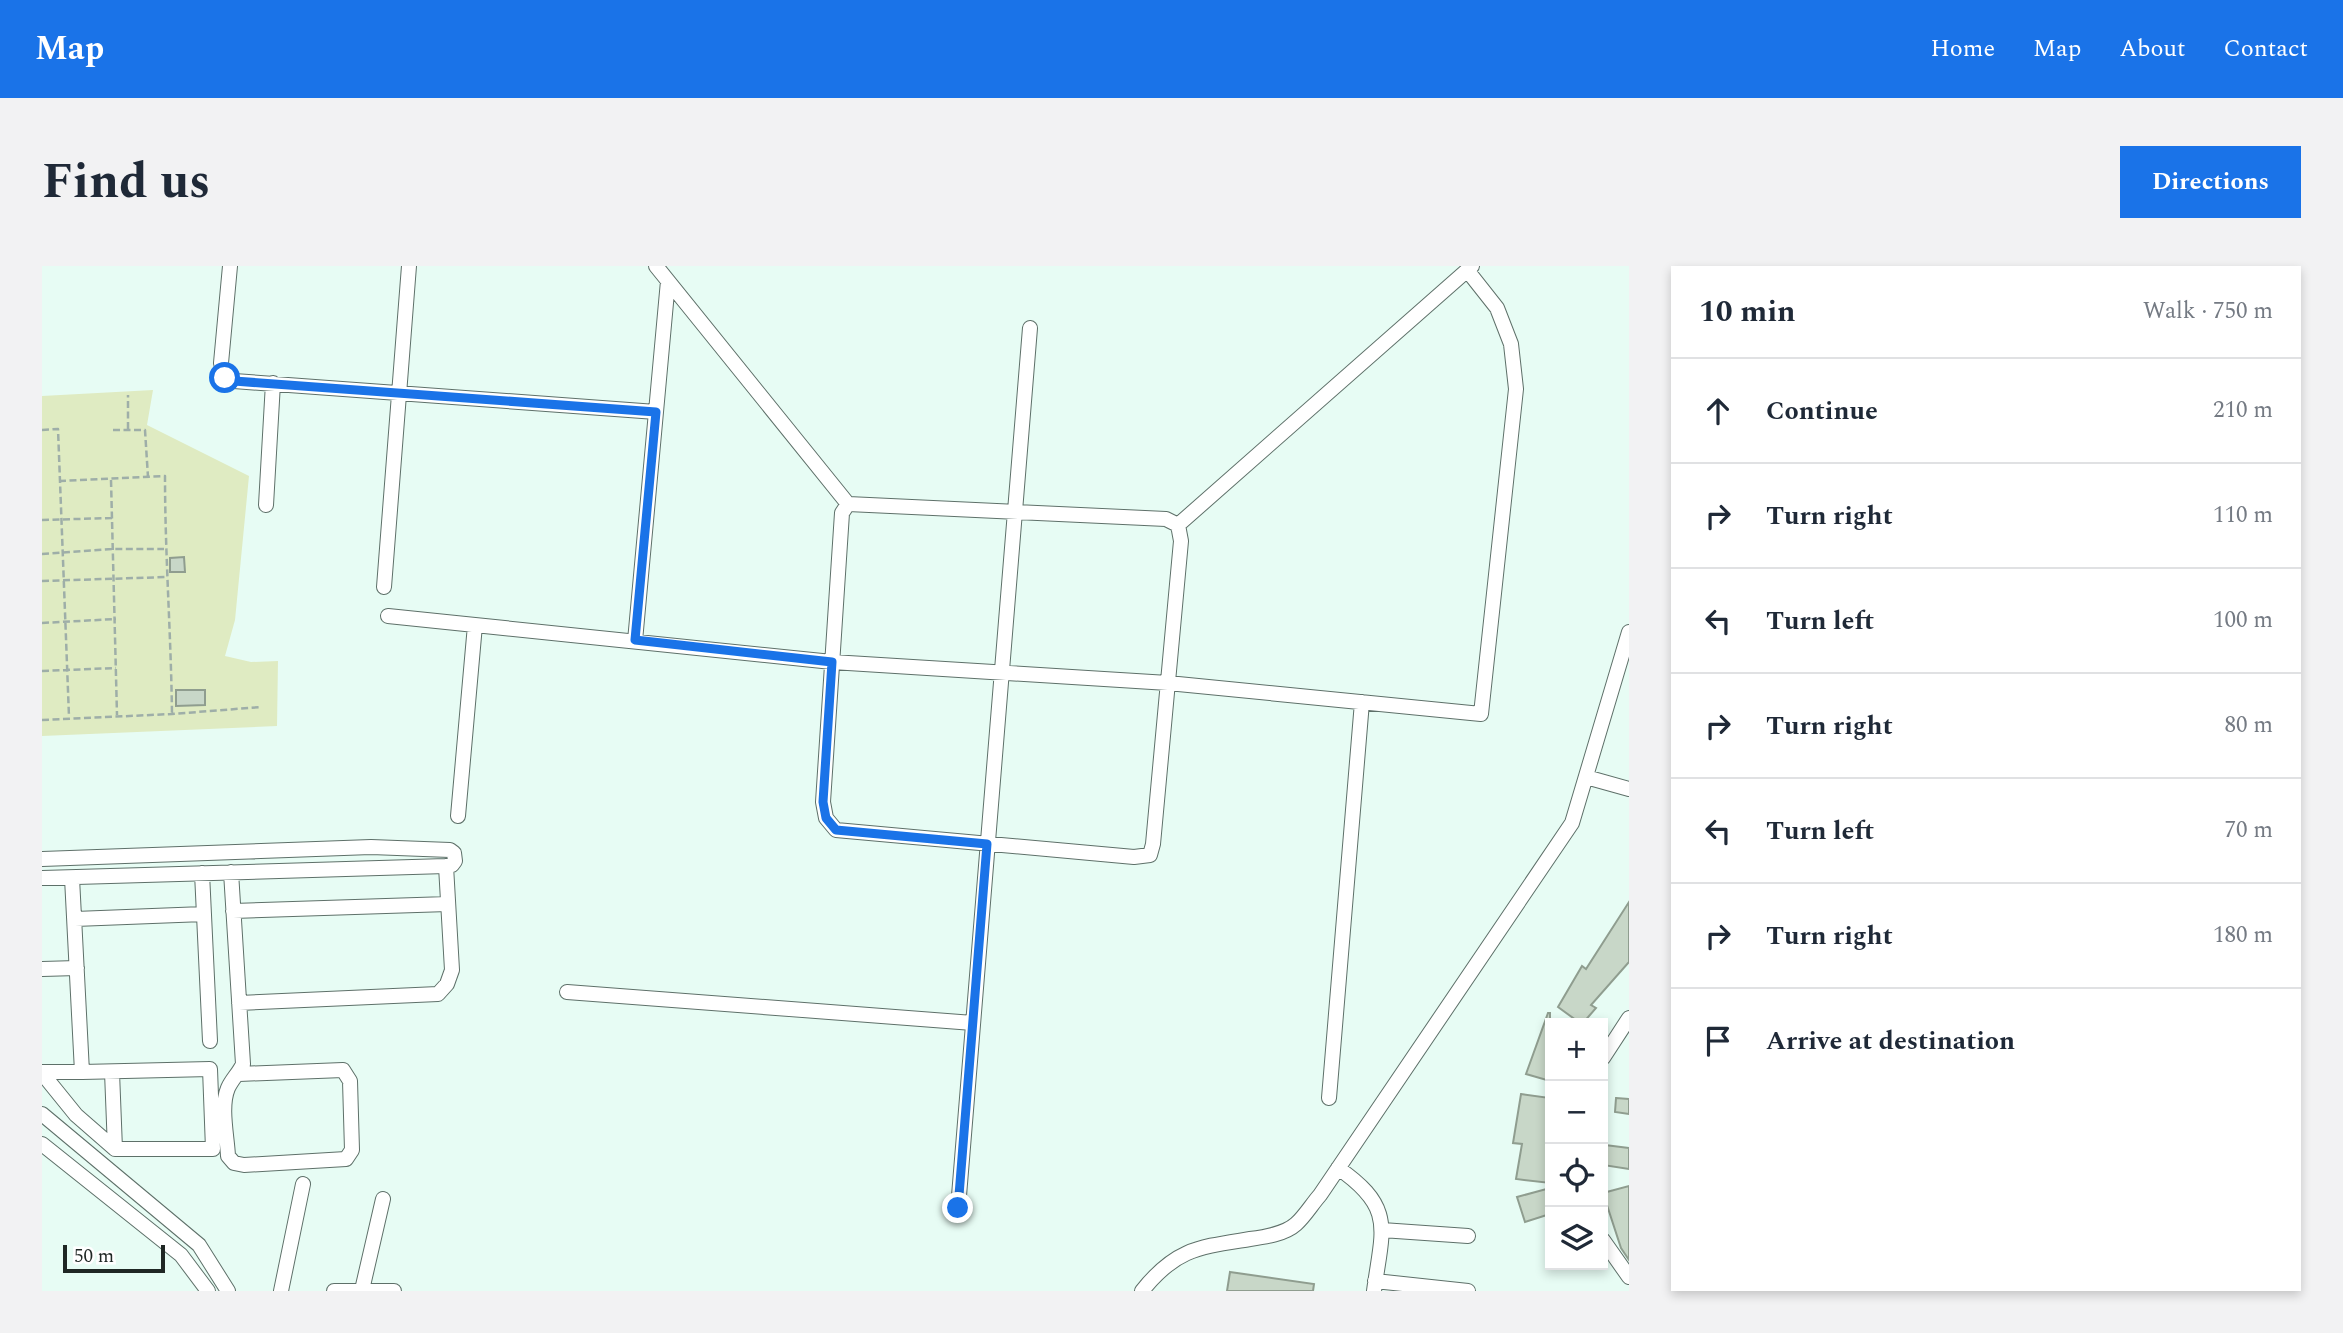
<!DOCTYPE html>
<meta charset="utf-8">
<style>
:root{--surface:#fff;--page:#f2f2f3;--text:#1f2937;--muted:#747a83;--line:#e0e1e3;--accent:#1a73e8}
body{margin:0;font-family:Spectral,serif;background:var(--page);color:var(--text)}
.controls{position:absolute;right:21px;bottom:21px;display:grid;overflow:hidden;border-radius:0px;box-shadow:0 4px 10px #0003}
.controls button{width:63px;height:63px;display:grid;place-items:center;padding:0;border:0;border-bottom:2px solid var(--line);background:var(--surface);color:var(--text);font:35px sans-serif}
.scale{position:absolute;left:21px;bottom:18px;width:102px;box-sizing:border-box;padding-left:7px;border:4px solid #1f2724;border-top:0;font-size:19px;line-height:24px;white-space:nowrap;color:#1f2724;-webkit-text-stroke:5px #fff;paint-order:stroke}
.stop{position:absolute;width:21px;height:21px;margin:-16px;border:5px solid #1a73e8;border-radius:50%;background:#fff}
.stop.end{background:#1a73e8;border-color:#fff;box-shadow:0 2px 7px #0008}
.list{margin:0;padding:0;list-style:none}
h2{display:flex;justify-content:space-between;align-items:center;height:91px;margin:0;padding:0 28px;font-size:30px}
h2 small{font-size:23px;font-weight:400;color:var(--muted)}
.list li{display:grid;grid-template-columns:46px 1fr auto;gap:21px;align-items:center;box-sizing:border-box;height:105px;padding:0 28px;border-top:2px solid var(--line)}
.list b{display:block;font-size:26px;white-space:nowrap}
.list em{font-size:23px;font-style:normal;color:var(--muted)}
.icon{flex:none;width:38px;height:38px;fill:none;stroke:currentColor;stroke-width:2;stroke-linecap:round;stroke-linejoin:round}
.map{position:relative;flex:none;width:1587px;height:1025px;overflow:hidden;border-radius:0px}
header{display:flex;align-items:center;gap:42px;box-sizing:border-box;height:98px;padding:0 35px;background:var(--accent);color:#fff}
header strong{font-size:33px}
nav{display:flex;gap:38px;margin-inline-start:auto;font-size:24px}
.intro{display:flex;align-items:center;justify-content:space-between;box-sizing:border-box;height:168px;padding:0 42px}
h1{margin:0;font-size:49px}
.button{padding:18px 32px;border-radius:0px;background:var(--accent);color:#fff;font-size:24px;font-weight:700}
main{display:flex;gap:42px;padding:0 42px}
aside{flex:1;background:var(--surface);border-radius:0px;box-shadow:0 4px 10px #0003}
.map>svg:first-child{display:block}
.green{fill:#dfebc2}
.building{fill:#c8d7c8;stroke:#8f9d8f;stroke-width:2}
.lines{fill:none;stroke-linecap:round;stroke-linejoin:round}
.minor-casing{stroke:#5e7069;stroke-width:16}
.path{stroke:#9eaea8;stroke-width:2.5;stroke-dasharray:7 3.5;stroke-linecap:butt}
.minor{stroke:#fff;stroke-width:14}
.route{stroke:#1a73e8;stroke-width:9}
</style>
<header>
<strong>Map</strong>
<nav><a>Home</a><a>Map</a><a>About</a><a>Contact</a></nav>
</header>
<div class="intro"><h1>Find us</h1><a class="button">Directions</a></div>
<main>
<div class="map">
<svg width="1587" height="1025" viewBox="0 0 1587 1025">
<rect width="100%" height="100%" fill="#e7fcf4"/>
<path class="green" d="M111 124 105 159 207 210 193 354 183 390 209 396 236 395 235 460 0 470V130Z"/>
<path class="building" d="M142 291 143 306H128V292Z
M134 424H163V439L134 440Z
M1587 636V696L1549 739 1554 742 1541 757H1538L1516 741 1540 700 1544 703Z
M1506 747H1508V815L1484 808Z
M1479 828 1508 832V879L1505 896 1508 897V917L1474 913 1480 878 1471 877Z
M1574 832 1587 833V848L1573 846Z
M1563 879 1587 882V903L1561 899Z
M1587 920V994L1579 982 1561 927Z
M1508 922V948L1483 956 1475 931Z
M1188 1006 1272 1018 1271 1025H1185Z"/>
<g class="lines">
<defs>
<path id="minor" d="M188 0 179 97 183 112 192 115 614 146
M614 0 806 238 800 247 781 536 784 552 794 564 1092 591 1108 589 1111 578 1139 275 1136 259 1430 0
M806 238 1124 253 1136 259
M224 239 231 117
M342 321 367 0
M346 350 433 359
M593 375 626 15
M1544 511 1587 523
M416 550 433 359 790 396 1126 417 1439 448 1474 123 1469 78 1455 42 1425 4
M0 593 329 581 408 584 412 587 413 595 410 599 404 600 0 612
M189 606 201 798C197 807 190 813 186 822 178 841 185 869 186 890L192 897 202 899 304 893 310 884 308 815 301 804 197 808
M160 607 168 775
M191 645 406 638
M33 653 162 648
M0 703 35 702
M525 726 931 757
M197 737 396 728 405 718 410 704 404 600
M1561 792 1587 752
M0 806H40
M70 806 73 883
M0 807 34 849 73 883H171L168 803 40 806 30 612
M1287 832 1320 436
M0 848 157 979 186 1025
M0 878 139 989 166 1025
M1296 902C1354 942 1340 964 1332 1025
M916 942 988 62
M1340 964 1426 970
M1561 974 1587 1011
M1333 1015 1426 1025
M320 1024 341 933
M239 1025 261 918
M292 1025H352
M1100 1025C1134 982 1158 981 1208 973 1223 971 1243 968 1254 958 1263 950 1270 938 1278 929L1530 557 1587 366"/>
</defs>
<use href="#minor" class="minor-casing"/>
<path class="path" d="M86 163V129
M0 164 16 163 27 451
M71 164H103L106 211
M69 214 75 449
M17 215 123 210C123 289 129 368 130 448
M0 254 70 252
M0 288 71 283H122
M0 315 126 311
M0 357 74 353
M0 405 74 402
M0 454 130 448 219 441"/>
<use href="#minor" class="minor"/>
</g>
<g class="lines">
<path class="route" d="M183 112 192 115 614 146 593 374 790 396 781 536 784 552 794 564 945 578 916 942"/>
</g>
</svg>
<div class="controls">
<button>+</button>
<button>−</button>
<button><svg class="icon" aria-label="locate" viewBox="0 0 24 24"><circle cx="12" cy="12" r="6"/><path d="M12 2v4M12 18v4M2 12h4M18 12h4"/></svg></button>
<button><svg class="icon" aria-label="layers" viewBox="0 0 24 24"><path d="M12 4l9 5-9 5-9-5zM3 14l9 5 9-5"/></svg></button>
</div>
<div class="scale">50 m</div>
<div class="stop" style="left:183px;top:112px"></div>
<div class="stop end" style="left:916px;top:942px"></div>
</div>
<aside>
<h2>10 min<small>Walk · 750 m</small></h2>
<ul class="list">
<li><svg class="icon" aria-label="ahead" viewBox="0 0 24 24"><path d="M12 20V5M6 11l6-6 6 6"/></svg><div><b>Continue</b></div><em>210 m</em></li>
<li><svg class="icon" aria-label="right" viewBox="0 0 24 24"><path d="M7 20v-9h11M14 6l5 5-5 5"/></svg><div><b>Turn right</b></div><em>110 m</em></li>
<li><svg class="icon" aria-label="left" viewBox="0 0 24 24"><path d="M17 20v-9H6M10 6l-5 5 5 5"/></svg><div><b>Turn left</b></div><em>100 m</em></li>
<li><svg class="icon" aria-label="right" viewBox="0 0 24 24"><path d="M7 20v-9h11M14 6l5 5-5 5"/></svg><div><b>Turn right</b></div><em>80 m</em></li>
<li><svg class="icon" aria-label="left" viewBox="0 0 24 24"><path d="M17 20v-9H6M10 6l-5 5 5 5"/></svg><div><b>Turn left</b></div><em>70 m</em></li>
<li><svg class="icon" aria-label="right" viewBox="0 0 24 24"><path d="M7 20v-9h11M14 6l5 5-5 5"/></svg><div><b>Turn right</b></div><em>180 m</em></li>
<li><svg class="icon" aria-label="arrive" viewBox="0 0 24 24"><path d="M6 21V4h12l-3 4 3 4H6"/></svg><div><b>Arrive at destination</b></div></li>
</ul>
</aside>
</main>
